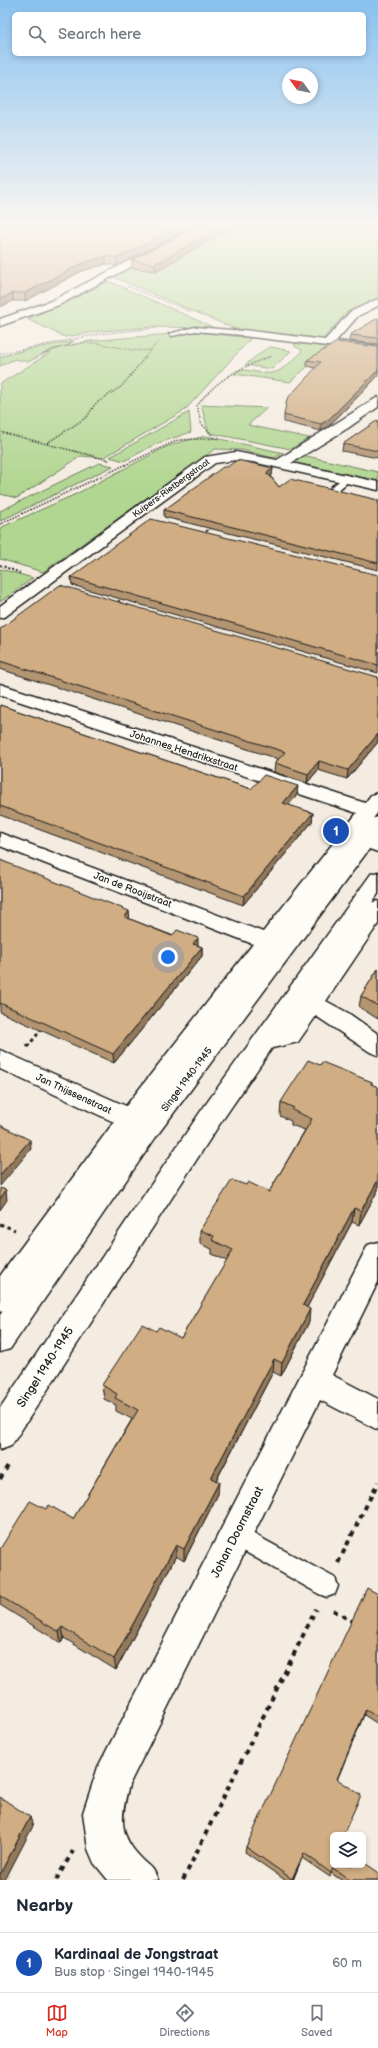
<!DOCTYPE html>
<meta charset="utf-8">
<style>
:root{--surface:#fff;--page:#f6f6f7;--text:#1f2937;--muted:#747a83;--line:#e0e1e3;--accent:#d93025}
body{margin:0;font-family:"Balsamiq Sans",sans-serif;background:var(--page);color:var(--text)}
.controls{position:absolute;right:12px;bottom:12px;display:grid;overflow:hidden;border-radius:6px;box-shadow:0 2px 6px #0003}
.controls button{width:36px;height:36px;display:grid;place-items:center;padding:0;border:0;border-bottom:1px solid var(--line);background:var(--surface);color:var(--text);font:20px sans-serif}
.compass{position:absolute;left:282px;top:68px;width:36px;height:36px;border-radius:50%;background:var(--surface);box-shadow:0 2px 6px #0003;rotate:303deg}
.you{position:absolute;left:168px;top:957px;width:14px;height:14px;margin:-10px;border:3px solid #fff;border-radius:50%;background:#1a73e8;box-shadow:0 0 0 6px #1a73e833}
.badge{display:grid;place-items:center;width:26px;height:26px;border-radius:50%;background:var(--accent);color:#fff;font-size:13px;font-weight:700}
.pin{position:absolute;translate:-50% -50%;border:2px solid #fff;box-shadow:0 1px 4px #0006}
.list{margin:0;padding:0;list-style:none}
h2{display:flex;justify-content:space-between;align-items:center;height:52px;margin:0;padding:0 16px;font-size:17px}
h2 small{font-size:13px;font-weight:400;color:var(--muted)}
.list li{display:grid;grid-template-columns:26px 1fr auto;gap:12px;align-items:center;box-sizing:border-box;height:60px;padding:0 16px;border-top:1px solid var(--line)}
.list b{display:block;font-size:15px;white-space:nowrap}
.list p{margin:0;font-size:13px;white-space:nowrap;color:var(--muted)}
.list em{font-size:13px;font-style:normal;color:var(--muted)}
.icon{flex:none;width:22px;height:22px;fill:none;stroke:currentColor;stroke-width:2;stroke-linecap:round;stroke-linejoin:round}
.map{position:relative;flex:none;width:378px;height:1880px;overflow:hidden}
.search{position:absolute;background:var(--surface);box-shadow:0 2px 6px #0003;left:12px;right:12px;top:12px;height:44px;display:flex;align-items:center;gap:10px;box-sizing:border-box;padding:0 14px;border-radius:6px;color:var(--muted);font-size:15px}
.sheet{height:112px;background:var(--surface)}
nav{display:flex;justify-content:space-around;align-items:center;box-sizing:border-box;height:56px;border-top:1px solid var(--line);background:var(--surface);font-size:11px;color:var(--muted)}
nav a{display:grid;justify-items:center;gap:2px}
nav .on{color:var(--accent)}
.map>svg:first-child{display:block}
.green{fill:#b1d691;stroke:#667956}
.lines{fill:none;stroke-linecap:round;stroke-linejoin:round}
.service-casing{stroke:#1c1c1c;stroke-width:3}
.minor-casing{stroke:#1c1c1c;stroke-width:3}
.secondary-casing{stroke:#1c1c1c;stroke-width:3}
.path-far5{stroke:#1c1c1c;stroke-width:1;stroke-dasharray:1.5 1.5;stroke-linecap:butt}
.path-far4{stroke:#1c1c1c;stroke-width:1.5;stroke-dasharray:1.5 1.5;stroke-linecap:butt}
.path-far3{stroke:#1c1c1c;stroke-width:2;stroke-dasharray:2 2;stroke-linecap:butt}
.path-far2{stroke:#1c1c1c;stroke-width:2.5;stroke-dasharray:3 3;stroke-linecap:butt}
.path-far1{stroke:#1c1c1c;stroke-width:3;stroke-dasharray:3.5 3.5;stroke-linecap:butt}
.path{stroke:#1c1c1c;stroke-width:4;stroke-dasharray:5 5;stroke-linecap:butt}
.service{fill:#fdfcf7;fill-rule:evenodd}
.minor{fill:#fdfcf7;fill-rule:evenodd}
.secondary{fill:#fdfcf7;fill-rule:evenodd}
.wall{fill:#b39571;stroke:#1c1c1c}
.shaded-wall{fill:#92795c;stroke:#1c1c1c}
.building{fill:#d0ad83;stroke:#1c1c1c}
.labels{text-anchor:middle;stroke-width:3;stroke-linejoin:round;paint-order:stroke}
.far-street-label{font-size:9px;fill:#1c1c1c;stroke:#fdfcf7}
.street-label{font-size:10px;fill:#1c1c1c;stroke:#fdfcf7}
.near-street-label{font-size:12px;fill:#1c1c1c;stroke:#fdfcf7}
</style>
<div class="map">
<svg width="378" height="1880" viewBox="0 0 378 1880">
<rect width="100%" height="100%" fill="#f4ece0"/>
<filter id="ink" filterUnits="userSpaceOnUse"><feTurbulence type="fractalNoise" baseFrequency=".025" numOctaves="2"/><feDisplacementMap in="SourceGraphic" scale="8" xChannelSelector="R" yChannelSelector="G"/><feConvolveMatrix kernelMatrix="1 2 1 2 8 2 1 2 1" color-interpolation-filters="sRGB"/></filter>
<g filter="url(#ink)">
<path class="green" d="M212 224H378V300L353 309 347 312 322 340 235 329 114 277Z
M108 281 215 328 154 327 101 331 65 337 27 319 72 300Z
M194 332 251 338 185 410 103 458 81 456 17 498 0 494V384L54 350 60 348 53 349 28 362 15 359 0 366V357L25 350 74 341 65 347 89 341Z
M298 341 331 346 290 382 234 374 240 369C275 375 273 378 300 354L302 350 294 346Z
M271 347 291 351 272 369 245 365 267 348Z
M201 405 267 408 248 425 309 438 291 449 209 433Z
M189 412 191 432 156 444 124 461 110 457Z
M206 436 284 453 274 458 242 450 215 449 43 572 0 559V528L76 494 166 447 180 442Z
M302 455 378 472V481L288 461Z
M99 463 113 466 0 521V511Z
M0 569 33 578 0 602Z"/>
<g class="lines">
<defs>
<path id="service" d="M195 327 243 331 246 333 243 335 195 331 172 336 169 334Z
M346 476 349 477V481L337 491H331V487Z
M235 1524 335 1578 338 1586 335 1594 327 1597 319 1594 228 1542 224 1535 228 1528Z"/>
<path id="minor" d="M201 224H211L59 305 0 326V319L51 301Z
M378 299V306L358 316 336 341 378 346V352L243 336 238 333 243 330 325 340 350 312Z
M378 397V407L348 428 291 463 378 482V490L253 462 236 460 215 463 6 616 0 618V606L205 457 236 452 277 460Z
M0 684 365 803 371 795 378 793V812L360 836 365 835 378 839V852L358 845 355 842 147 1115 151 1117 155 1124 151 1131 142 1134 135 1132 10 1308 0 1312V1276L114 1122 0 1069V1050L126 1106 253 944 0 846V833L263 932 357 813 0 695Z
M378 901V924L326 1001 348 1013 378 1034V1055L370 1052 316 1016 298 1042 264 1050 256 1047 252 1041 256 1035 282 1029 370 903Z
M378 1242V1282L332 1375 378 1399V1430L320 1400 129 1785C121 1815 117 1835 142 1859 152 1869 152 1865 158 1880H108L94 1863 88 1849 83 1813 98 1767 368 1245Z"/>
<path id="secondary" d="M378 817V837L158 1134 10 1349 0 1352V1315L140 1120 371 819Z
M378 872V894L219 1125 11 1446 0 1450V1408L201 1111 371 874Z"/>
</defs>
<use href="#service" class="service-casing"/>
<use href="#minor" class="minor-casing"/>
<use href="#secondary" class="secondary-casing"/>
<path class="path-far5" d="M127 286 192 312
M0 354 99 334 157 328
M41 355C57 348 74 342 92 343 112 344 130 353 151 350
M145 357 155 345 160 342
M269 357 272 356"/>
<path class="path-far4" d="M0 432 109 460
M214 437 201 423 197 406C215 380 242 367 271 356
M47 443 87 417 95 404 122 386 146 356
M0 524 178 440 220 438
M209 529 211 527"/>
<path class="path-far3" d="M203 534 210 528
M0 565 20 573
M115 604 124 597"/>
<path class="path-far2" d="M36 1036 43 1028"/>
<path class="path-far1" d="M27 1047 37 1035
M0 1224 15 1230"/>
<path class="path" d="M0 1479 10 1462
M338 1563 378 1482
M333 1610 353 1622
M56 1880 73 1851
M183 1880 316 1609"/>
<use href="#service" class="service"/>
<use href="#minor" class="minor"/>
<use href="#secondary" class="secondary"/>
</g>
<path class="wall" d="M0 224H198L117 266 106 264 82 271 25 301H13Z
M202 224 156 271 132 268V260Z
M378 318V344L349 341 350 335Z
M378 347V376L329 426 321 431 284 422V415L316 368 307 366V360Z
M378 420V458L342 451 343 444Z
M227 467 273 468 272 475 271 477 279 487 378 500V570L164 517V510Z
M378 575V673L72 585 71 577Z
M0 629 378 677V742L347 779 318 770 307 783 274 772 275 763 278 759 0 669Z
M0 705 251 789 297 795 288 805 313 813 312 822 243 905 0 815Z
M0 860 130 919 202 947V956L114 1063 0 1012Z
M378 969V1019L359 1007 361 996Z
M320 1065 372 1082V1085L378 1087V1190L359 1225 352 1222 307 1307 309 1322 281 1376 273 1372 216 1481 218 1494 184 1561 176 1556 116 1670 64 1638 61 1643 0 1605V1549L46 1509 73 1519 132 1419 116 1411V1405L104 1399 102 1385 156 1331 181 1338 227 1261 212 1254V1249L200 1244V1230L246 1185 269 1192 305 1130 291 1125V1121L280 1116 281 1102Z
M378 1594V1724L364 1715 337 1779 359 1800 333 1835V1865L378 1880H341L331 1873 330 1877 302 1858 293 1880H285L245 1852 246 1847Z"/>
<path class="shaded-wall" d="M185 224H198L117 266V258Z
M227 224H239L156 271 155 264Z
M106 256V264L82 271 25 301V293L81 264Z
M13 293V301L0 307V299Z
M378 370V376L329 426 321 431V424Z
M273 468 272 475 265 481 266 474Z
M378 734V742L347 779 348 770Z
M319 761 318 770 307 783 308 774Z
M298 786 297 795 283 812V803Z
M313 813 312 822 243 905 244 896Z
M129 911 130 920 125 917Z
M198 938V947L193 944Z
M202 947V956L114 1063 113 1054Z
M30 1140 31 1149 0 1186V1175Z
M378 1180V1190L359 1225 361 1211Z
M6 1190 7 1200 0 1210V1199Z
M354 1208 352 1222 301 1319 303 1305Z
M310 1309 309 1322 281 1376 282 1363Z
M274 1359 273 1372 211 1490V1478Z
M219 1482 218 1494 184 1561V1549Z
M176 1545V1556L116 1670 114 1659Z
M62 1627 64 1638 61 1643 59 1632Z
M366 1709 364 1715 335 1785 337 1779Z
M30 1817 33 1826 5 1880H0V1874Z
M304 1853 302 1858 293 1880H292Z"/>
<path class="building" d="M0 224H185L117 258 106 256 81 264 25 293H13L0 299Z
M202 224H227L155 264 132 260Z
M378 318V338L350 335Z
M337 342 378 347V370L329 419 321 424 284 415 287 399 321 362 307 360Z
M378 420V451L343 444Z
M237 460 273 468 266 474 269 475 279 487 290 479 378 500V563L164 510 223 467H227Z
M151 519 378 575V665L71 577Z
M60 585 378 677V734L348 770 319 761 308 774 275 763 285 752 0 661V629Z
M0 705 251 789 264 775 298 786 283 803 313 813 244 896 0 806Z
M0 860 129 911 125 917 172 936 177 930 198 938 193 944 202 947 113 1054 0 1003Z
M378 969V1006L361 996Z
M308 1060 320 1065 322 1062 372 1082 371 1084 378 1087V1180L361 1211 354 1208 303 1305 310 1309 282 1363 274 1359 211 1478 219 1482 184 1549 176 1545 114 1659 62 1627 59 1632 0 1596V1549L30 1501 46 1509 49 1505 73 1519 138 1410 115 1398 117 1394 102 1385 142 1324 156 1331 159 1327 181 1338 233 1250 212 1240 214 1236 200 1230 232 1180 246 1185 248 1182 269 1192 312 1119 292 1110 294 1108 281 1102Z
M0 1125 30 1140 0 1175Z
M0 1188 6 1190 0 1199Z
M367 1588 378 1594V1717L366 1709 337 1779 361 1795 343 1835H333V1865H363V1862L378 1872V1880H350L333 1868 331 1873 304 1853 292 1879 246 1847Z
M0 1797 30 1817 0 1874Z"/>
</g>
<linearGradient id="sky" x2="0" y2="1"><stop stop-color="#89c1f0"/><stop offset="0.46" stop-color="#faf6f1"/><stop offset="1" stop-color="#faf6f1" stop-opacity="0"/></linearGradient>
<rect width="378" height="487" fill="url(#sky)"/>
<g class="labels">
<g class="far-street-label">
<text transform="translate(171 488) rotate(-36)" y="3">Kuipers-Rietbergstraat</text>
</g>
<g class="street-label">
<text transform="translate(184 750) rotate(18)" y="4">Johannes Hendrikxstraat</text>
<text transform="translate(133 889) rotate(21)" y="4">Jan de Rooijstraat</text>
<text transform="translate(186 1079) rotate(-53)" y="4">Singel 1940-1945</text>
<text transform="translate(74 1093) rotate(25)" y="4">Jan Thijssenstraat</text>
</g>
<g class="near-street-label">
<text transform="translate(45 1367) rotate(-57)" y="4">Singel 1940-1945</text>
<text transform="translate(237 1532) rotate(-63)" y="4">Johan Doornstraat</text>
</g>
</g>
</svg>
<div class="controls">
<button><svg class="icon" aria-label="layers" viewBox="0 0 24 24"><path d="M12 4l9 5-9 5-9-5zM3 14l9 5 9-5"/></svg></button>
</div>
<svg class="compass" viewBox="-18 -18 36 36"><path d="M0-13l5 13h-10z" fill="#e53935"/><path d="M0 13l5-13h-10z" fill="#747a83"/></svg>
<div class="you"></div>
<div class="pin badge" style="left:336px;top:831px;background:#1a4fb4">1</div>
<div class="search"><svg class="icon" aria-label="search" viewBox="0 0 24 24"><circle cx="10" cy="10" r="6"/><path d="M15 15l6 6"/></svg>Search here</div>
</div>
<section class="sheet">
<h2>Nearby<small></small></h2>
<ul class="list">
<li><span class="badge" style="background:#1a4fb4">1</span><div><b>Kardinaal de Jongstraat</b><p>Bus stop · Singel 1940-1945</p></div><em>60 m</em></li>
</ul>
</section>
<nav>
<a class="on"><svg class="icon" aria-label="map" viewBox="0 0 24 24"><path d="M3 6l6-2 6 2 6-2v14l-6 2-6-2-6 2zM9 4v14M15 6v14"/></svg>Map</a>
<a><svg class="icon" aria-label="directions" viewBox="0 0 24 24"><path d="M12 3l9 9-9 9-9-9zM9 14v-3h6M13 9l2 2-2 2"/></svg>Directions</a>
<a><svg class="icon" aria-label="saved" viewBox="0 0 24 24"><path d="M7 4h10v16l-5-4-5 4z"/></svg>Saved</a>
</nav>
